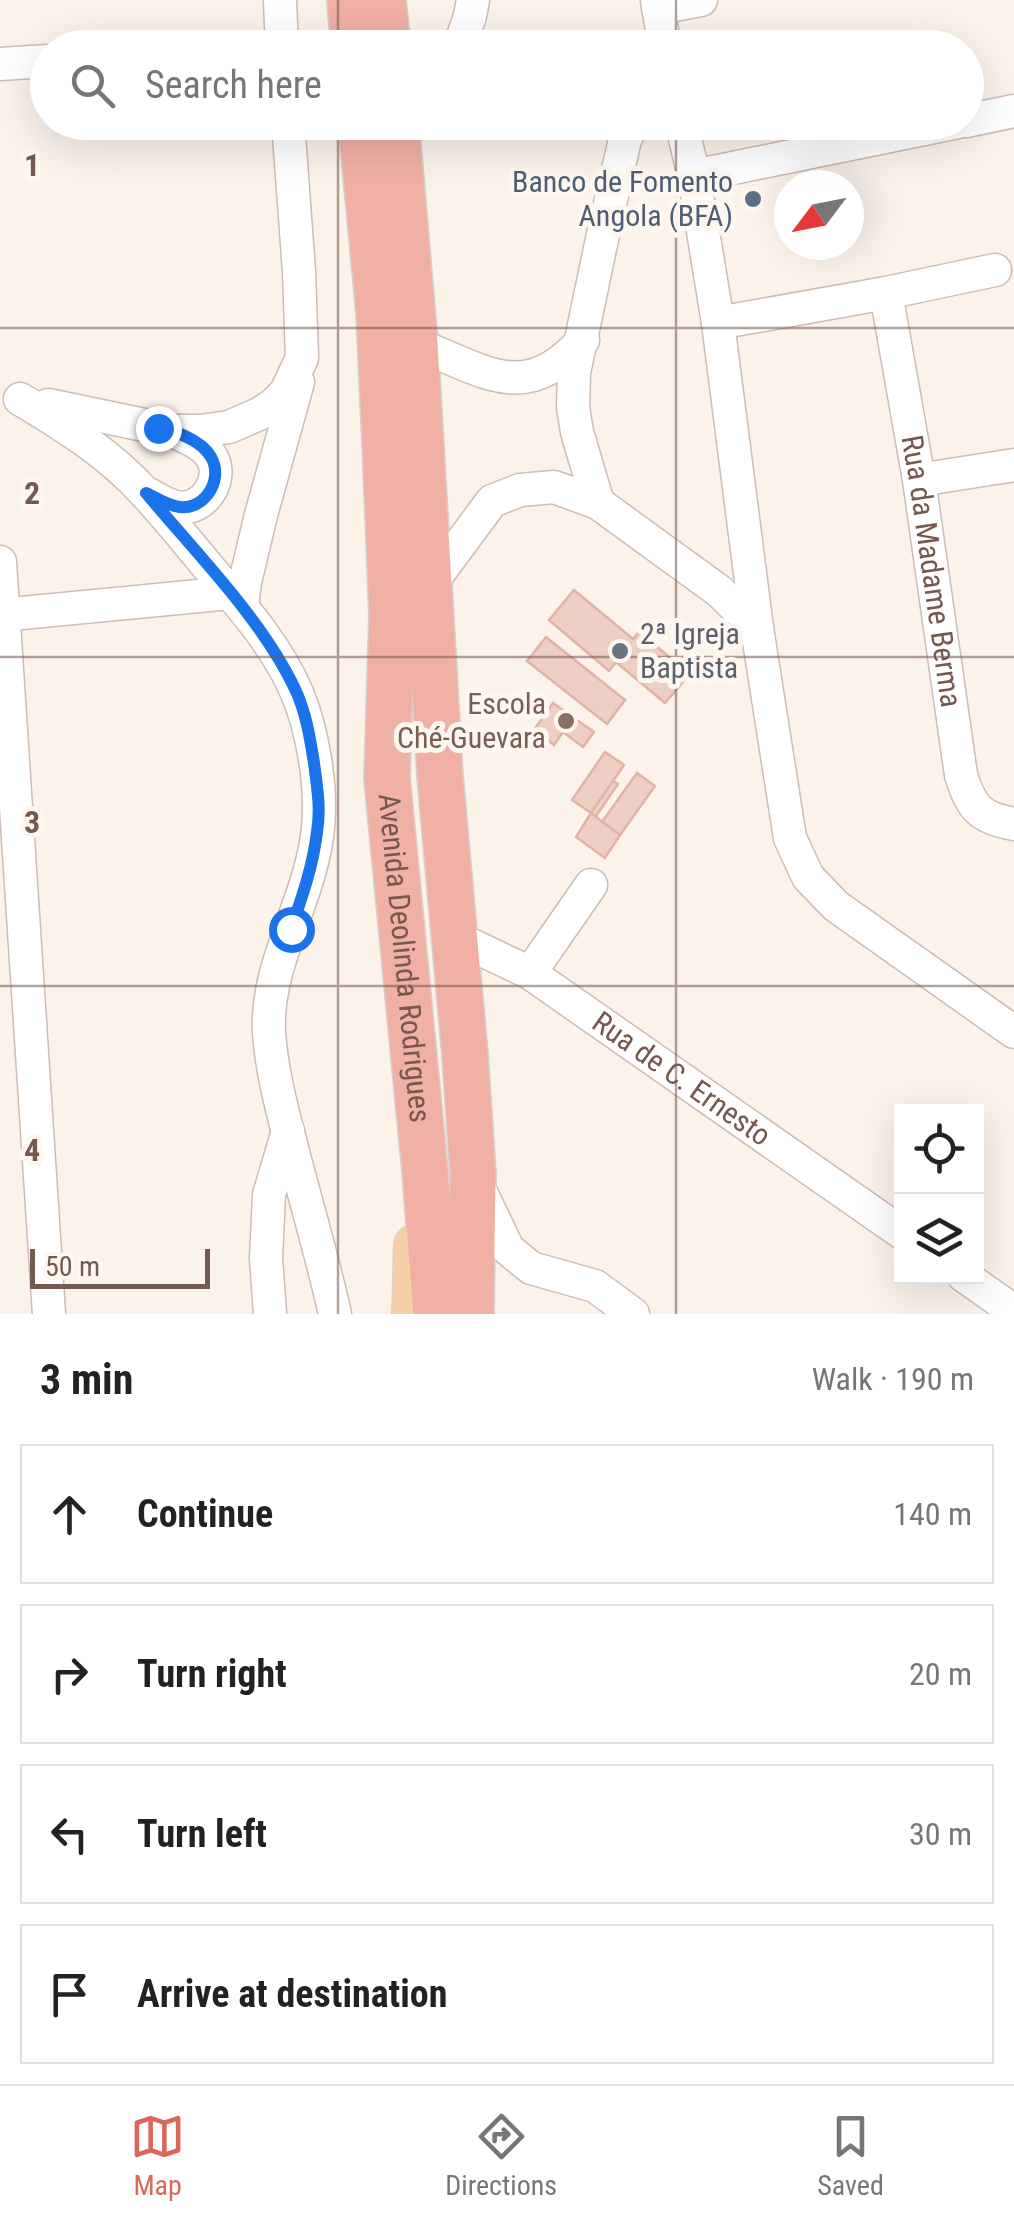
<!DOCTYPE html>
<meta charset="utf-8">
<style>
:root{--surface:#fff;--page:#f6f6f6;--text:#222;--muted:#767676;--line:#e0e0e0;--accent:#dc6658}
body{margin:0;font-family:"Roboto Condensed",sans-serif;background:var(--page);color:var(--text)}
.controls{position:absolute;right:30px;bottom:30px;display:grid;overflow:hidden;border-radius:0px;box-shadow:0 10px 40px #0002}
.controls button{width:90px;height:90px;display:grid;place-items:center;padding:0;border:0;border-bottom:2px solid var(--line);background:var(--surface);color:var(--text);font:50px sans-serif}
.compass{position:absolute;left:774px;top:170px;width:90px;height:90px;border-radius:50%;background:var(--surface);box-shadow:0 10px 40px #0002;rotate:238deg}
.scale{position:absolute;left:30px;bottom:25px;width:180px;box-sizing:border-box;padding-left:10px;border:5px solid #75584e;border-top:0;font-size:28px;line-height:35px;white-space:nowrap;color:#75584e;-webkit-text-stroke:8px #fef7f0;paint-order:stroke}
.stop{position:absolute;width:30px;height:30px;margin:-22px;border:8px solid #1a73e8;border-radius:50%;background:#fff}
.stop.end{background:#1a73e8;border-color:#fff;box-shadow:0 2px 10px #0008}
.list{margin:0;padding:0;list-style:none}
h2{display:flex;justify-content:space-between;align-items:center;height:130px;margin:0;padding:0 40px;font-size:42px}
h2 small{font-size:32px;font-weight:400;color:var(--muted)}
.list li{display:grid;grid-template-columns:65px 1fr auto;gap:30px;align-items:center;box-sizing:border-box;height:140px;margin:0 20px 20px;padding:0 20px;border:2px solid var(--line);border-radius:0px}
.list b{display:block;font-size:38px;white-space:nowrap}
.list em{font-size:32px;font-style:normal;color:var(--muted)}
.icon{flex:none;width:55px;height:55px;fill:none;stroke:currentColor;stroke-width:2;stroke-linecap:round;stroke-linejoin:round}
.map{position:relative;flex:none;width:1014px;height:1314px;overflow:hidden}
.search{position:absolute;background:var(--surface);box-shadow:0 10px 40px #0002;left:30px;right:30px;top:30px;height:110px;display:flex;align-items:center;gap:25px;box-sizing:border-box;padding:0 35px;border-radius:55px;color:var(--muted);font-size:38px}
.sheet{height:770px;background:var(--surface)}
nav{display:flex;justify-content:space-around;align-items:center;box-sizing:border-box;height:140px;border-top:2px solid var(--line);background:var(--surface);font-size:28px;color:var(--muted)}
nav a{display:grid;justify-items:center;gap:5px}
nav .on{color:var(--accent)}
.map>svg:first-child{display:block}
.building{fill:#efcfc3;stroke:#e0b4a4;stroke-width:2.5}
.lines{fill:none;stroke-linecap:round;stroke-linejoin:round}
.minor-casing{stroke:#cfbcb2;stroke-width:35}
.major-casing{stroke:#d8d0cd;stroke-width:42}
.highway-casing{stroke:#d8d0cd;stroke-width:48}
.minor{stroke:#fff;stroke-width:32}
.major{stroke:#f5cfa7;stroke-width:40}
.highway{stroke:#f1b0a5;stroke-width:45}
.route{stroke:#1a73e8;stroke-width:12}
.grid{fill:none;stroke:#75584e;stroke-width:2.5;stroke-opacity:0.55}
.service-dot{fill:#5c6f8a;stroke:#fef7f0;stroke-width:4}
.worship-dot{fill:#6b7280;stroke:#fef7f0;stroke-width:4}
.education-dot{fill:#8d6e63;stroke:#fef7f0;stroke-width:4}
.labels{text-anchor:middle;stroke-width:10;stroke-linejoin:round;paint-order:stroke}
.service-label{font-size:30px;fill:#4e5e75;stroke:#fef7f0;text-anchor:end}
.street-label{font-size:30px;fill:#75584e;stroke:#fef7f0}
.worship-label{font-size:30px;fill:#5b616d;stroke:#fef7f0;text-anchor:start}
.education-label{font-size:30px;fill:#785e54;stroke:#fef7f0;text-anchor:end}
.grid-label{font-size:32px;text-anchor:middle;font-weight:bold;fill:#75584e;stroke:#fef7f0;stroke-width:10;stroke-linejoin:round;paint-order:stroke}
</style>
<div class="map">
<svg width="1014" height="1314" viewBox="0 0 1014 1314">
<rect width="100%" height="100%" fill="#fbf2ea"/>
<path class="building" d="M574 590 633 639 639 632 690 674 665 703 616 662 609 671 549 620Z
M546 637 625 700 607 724 527 661Z
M553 703 594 732 583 747 563 732 554 745 534 730Z
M605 752 624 765 591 813 572 800Z
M637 773 655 786 620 835 602 822Z
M613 781 618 784 596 816 591 813Z
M591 813 620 835 605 858 576 837Z"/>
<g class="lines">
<defs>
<g id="minor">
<path d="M280 0 282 48"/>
<path d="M657 0 665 48"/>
<path d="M658 8 701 0"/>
<path d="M459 48 470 16 473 0"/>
<path d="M0 64 48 61"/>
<path d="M966 121 1014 111"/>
<path d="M681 122 694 176 718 323 757 628 790 838 808 877 836 906 1014 1032"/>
<path d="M694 176 958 122"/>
<path id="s1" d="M886 293 919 480 961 775C971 808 980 818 1014 824"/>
<path d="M718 323 886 293 995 270"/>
<path d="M415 344C483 369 524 407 583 340"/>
<path d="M20 399C65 426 110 454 146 494 170 520 192 548 215 575 245 610 279 650 297 693 313 731 322 787 318 827 312 898 265 962 269 1033 272 1074 283 1113 293 1152 307 1206 323 1260 335 1314"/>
<path d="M48 405 173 431H200L229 427 259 414 273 405 286 392 302 358 299 271 288 122"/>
<path d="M919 480 1014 465"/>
<path d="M146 493C155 497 166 505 176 507 205 513 228 475 208 452 200 442 185 437 173 431"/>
<path d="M598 503 577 432 573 407 574 373 605 225 625 140 633 122"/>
<path d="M0 562 49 1314"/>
<path d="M429 586 492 501 520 490 554 487 598 503 719 591 757 628"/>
<path d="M242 607 245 582 261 515 298 382"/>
<path d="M0 615 230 593"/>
<path id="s2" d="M455 937 530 973 902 1233"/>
<path d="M530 973 591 885"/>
<path d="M477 1184 508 1249 531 1268 595 1286 633 1314"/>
<path d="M964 1276 1014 1311"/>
<path d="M270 1314 266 1258 269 1195 288 1131"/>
</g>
<path id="major" d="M412 1314 414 1245"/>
<g id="highway">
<path d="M350 0 354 48"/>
<path d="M383 0 388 48"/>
<path id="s3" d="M361 122 379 313 386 465 392 615 387 778 425 1171 436 1314"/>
<path d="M396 122 415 344 440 776 465 1055 473 1174 471 1314"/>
</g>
</defs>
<use href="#minor" class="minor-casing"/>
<use href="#major" class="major-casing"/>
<use href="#highway" class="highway-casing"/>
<use href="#minor" class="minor"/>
<use href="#major" class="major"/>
<use href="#highway" class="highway"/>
</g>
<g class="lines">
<path class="route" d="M158 428C176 431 201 440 211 457 225 481 202 514 175 506 165 504 155 497 146 493 196 553 262 619 295 689 306 712 310 738 314 763 317 786 321 809 317 832 313 866 302 897 291 929"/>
</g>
<path class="grid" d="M338 0V48M676 0V48M338 122V1314M676 122V1314M0 328H1014M0 657H1014M0 986H1014"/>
<circle class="service-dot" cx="753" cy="199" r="10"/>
<circle class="worship-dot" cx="620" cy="651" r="10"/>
<circle class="education-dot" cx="566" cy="721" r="10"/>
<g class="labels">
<g class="service-label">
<text x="733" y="192">Banco de Fomento<tspan x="733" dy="34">Angola (BFA)</tspan></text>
</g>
<g class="street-label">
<text dy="10" stroke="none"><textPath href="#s1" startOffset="282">Rua da Madame Berma</textPath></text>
<text dy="10" stroke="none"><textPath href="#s3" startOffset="838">Avenida Deolinda Rodrigues</textPath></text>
<text dy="10" stroke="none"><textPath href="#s2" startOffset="268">Rua de C. Ernesto</textPath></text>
</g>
<g class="worship-label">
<text x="640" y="644">2ª Igreja<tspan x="640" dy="34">Baptista</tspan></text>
</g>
<g class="education-label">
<text x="546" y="714">Escola<tspan x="546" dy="34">Ché-Guevara</tspan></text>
</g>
</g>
<g class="grid-label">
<text x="32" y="176">1</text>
<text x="32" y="504">2</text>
<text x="32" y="833">3</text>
<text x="32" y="1161">4</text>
</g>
</svg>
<div class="controls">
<button><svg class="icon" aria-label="locate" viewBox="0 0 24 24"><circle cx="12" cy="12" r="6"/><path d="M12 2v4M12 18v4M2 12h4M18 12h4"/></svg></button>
<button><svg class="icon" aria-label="layers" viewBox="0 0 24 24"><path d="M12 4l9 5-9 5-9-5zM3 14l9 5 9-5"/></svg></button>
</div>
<svg class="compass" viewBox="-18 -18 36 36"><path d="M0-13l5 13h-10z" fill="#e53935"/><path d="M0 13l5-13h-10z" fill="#767676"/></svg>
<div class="scale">50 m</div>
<div class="stop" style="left:291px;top:929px"></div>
<div class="stop end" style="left:158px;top:428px"></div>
<div class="search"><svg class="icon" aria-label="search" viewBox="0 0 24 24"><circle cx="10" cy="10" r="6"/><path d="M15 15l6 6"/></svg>Search here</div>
</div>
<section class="sheet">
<h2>3 min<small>Walk · 190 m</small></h2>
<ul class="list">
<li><svg class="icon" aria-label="ahead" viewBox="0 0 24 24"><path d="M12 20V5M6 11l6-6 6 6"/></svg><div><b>Continue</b></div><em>140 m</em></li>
<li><svg class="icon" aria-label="right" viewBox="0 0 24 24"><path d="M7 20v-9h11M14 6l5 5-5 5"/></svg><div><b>Turn right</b></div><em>20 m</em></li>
<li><svg class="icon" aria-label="left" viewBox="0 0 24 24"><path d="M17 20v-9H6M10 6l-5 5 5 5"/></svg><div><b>Turn left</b></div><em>30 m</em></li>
<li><svg class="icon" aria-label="arrive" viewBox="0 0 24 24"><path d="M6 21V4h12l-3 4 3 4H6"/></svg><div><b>Arrive at destination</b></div></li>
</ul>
</section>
<nav>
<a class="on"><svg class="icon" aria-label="map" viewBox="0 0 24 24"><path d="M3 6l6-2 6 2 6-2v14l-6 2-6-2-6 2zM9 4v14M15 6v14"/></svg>Map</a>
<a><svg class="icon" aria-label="directions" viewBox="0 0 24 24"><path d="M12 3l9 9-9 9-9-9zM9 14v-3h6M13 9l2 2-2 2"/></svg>Directions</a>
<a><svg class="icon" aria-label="saved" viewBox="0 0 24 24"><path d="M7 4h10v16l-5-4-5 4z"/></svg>Saved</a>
</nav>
